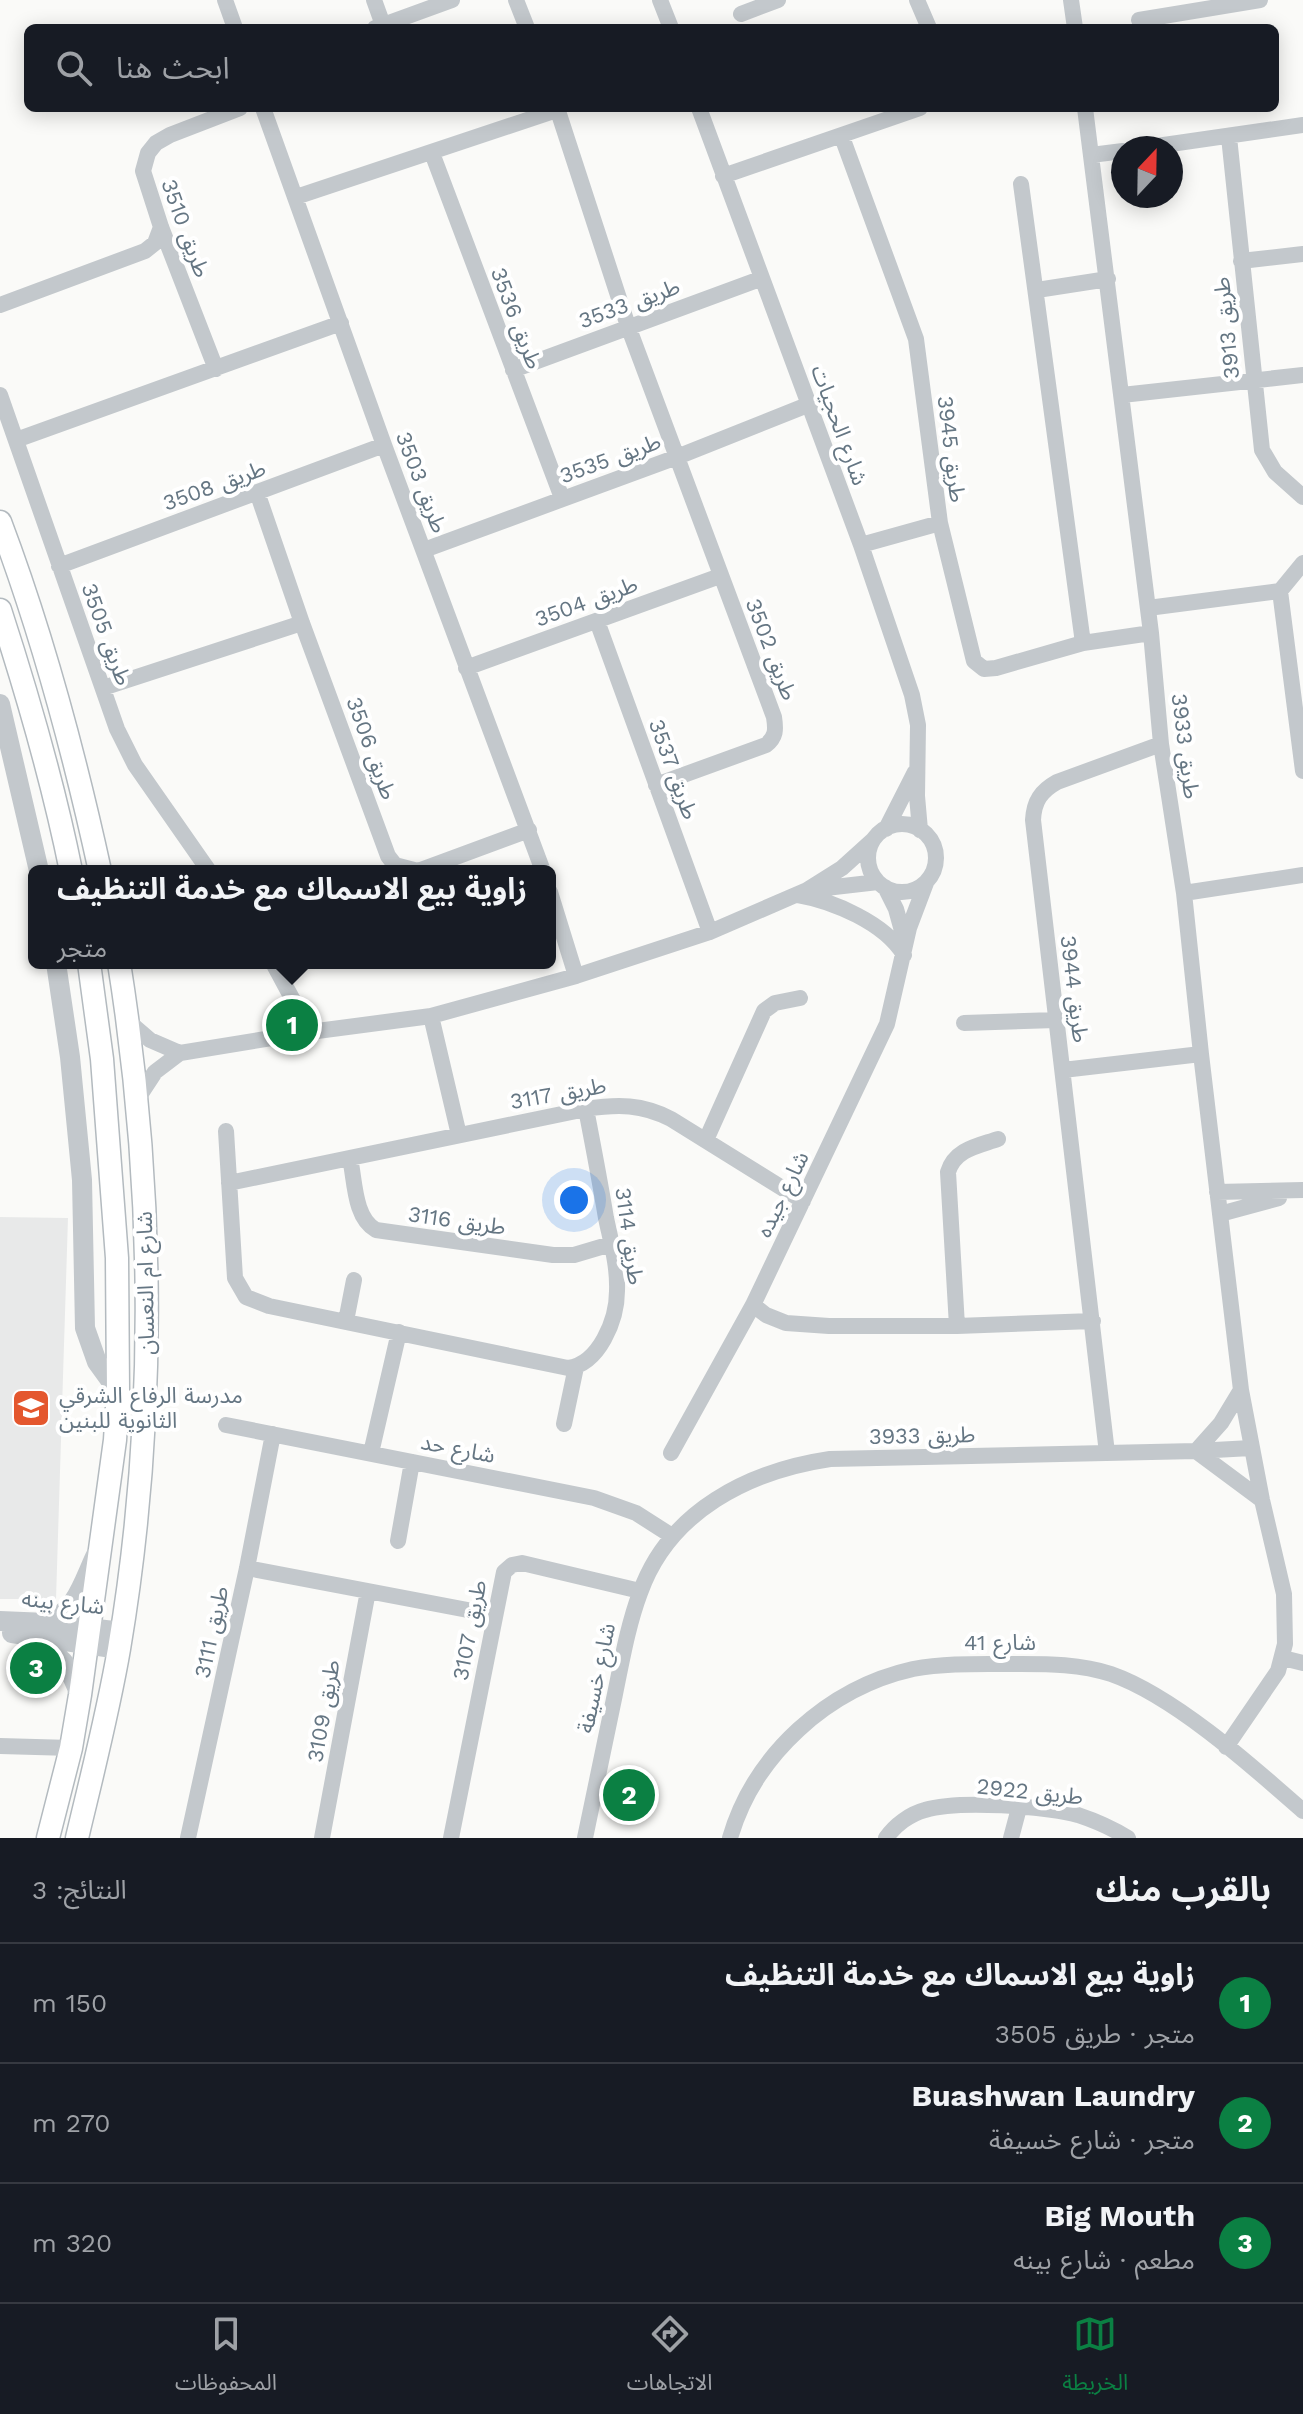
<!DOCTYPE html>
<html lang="ar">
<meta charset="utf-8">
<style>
:root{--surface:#171b24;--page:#242831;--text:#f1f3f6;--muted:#9ea1a6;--line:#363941;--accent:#0b8043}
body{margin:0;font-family:"Work Sans","Noto Sans Arabic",sans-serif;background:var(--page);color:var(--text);direction:rtl}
.compass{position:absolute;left:1111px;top:136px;width:72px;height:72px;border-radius:50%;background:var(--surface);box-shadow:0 4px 20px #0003;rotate:22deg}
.you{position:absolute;left:574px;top:1200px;width:28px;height:28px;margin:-20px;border:6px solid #fff;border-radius:50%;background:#1a73e8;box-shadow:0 0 0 12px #1a73e833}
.badge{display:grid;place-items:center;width:52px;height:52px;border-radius:50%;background:var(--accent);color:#fff;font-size:26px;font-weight:700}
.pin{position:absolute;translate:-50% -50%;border:4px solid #fff;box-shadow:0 2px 8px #0006}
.popup{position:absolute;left:28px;top:865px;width:528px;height:104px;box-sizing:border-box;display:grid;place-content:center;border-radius:12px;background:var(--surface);filter:drop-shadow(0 2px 6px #0005);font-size:26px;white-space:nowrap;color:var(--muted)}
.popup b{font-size:30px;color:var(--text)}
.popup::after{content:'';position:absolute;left:50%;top:100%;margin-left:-16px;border:16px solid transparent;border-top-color:var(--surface)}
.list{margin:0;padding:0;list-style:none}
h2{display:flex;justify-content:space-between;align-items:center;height:104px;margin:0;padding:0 32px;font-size:34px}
h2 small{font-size:26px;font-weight:400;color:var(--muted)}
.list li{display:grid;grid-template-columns:52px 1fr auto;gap:24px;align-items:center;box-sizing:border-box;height:120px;padding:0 32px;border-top:2px solid var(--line)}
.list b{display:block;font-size:30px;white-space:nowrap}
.list p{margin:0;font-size:26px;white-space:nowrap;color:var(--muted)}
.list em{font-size:26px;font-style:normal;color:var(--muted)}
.icon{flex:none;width:44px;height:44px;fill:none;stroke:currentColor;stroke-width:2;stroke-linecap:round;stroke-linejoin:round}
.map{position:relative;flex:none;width:1303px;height:1838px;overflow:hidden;direction:ltr}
.search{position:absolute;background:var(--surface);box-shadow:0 4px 20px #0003;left:24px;right:24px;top:24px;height:88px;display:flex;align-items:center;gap:20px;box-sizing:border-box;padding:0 28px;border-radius:12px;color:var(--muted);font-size:30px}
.sheet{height:464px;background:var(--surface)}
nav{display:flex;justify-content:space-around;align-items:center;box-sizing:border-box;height:112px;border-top:2px solid var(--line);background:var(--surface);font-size:22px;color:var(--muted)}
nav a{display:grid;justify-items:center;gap:4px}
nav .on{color:var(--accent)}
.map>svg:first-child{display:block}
.built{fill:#e8e9e9}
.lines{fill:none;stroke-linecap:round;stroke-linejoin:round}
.secondary-casing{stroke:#b3babf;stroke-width:25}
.minor{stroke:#c3c8cc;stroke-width:16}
.tertiary{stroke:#c3c8cc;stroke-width:20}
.secondary{stroke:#fff;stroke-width:22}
.labels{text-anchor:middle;stroke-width:8;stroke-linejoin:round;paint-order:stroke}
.street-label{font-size:22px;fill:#657683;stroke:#fff}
.poi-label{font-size:22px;fill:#657683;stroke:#fff;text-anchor:start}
</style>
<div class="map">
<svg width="1303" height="1838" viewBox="0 0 1303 1838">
<rect width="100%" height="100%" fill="#fafaf8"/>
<path class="built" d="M0 1217 68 1218 56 1599H0Z"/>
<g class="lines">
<defs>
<path id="secondary" d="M0 522C43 636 74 752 100 871
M0 610C28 696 53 782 71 871
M48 1838 71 1748 80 1695 115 1440 118 1391 117 1258 102 1059 89 963
M77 1838C92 1775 108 1713 119 1649 157 1423 155 1189 119 963"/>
</defs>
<use href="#secondary" class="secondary-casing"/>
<path class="minor" d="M225 0 235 28
M374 0 383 25
M516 0 527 28
M660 0 671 28
M917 0 929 28
M1071 0 1075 28
M741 14 778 0
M1139 20 1260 0
M375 28 452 0
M263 108 384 445 543 871
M557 108 628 326 774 717C776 730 776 737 766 745L656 785
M699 108 861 545 912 695 918 725 917 796 920 830
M1085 108 1151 633 1161 744 1184 893 1201 1054 1241 1390 1262 1500 1284 1594 1285 1644 1278 1671 1226 1747
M842 137 916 339 940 523 974 661 984 669 996 668 1083 643 1151 633
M1229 137 1262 450 1275 472 1303 497
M1143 148 1303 125
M432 153 562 498
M1091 155 1123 151
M723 176 920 108
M1021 184 1083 643
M296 197 557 110
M1241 261 1303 254
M1037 290 1108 279
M0 305 145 251 155 243 161 227
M216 369 161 227 143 171 148 153 156 143 170 135 240 108
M513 370 760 279
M0 395 117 729 135 765 209 871
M1122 395 1303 375
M16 440 341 323
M257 492 302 623 388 856 395 865 418 871
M861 545 940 523
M424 550 677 457 810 404
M59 566 384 445
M1280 591 1303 771
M1148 608 1280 591 1303 563
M597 621 710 932
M466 668 720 576
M103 688 302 623
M868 858a34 34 0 1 1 68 0a34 34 0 1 1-68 0Z
M886 829 915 772
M418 871 529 830
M885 887 896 909 904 938
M817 889 878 882
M550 892 576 976
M1184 893 1303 875
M798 895C833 901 885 923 904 955
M273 963 294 1002 302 1033
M431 1016 459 1135
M129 1022 150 1040 180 1053
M964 1023 1056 1020
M1063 1070 1201 1054
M138 1098 155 1072 180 1053 302 1033 431 1016 576 976 710 932 807 890 842 868 873 840
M226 1131 235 1278 246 1297 269 1306 568 1368C599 1364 617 1320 617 1291 618 1266 611 1242 606 1218 600 1182 593 1145 586 1109
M706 1140 764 1011 775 1003 800 998
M350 1158C355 1181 354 1218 376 1230L553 1255H574L611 1244
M229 1183 586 1109C618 1104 642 1104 671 1119L803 1201
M1217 1192 1303 1190
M1220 1214 1279 1198
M753 1305 766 1315 786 1323 829 1326H957L1093 1321
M346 1321 354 1280
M957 1326 948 1172C955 1149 978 1146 998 1139
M1241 1390 1221 1423 1196 1451 1262 1500
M564 1424 576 1367
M226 1425 594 1498 636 1513 672 1536
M371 1453 399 1332
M671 1453 753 1305 887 1024 909 928 926 883
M1107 1453 1033 820C1034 801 1041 791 1057 782L1161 744
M398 1541 412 1462
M247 1568 494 1615
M1283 1658 1303 1663
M0 1746 71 1748
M188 1838 247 1568 273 1434
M322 1838 368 1591
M451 1838 504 1572 512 1565 522 1563 640 1591
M585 1838C595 1790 605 1742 615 1694 622 1660 628 1625 640 1593 669 1511 749 1471 830 1459L1196 1451 1251 1448
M730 1838C754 1755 828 1688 913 1669 945 1663 977 1664 1009 1664 1044 1664 1078 1663 1111 1674 1174 1696 1252 1766 1303 1811
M886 1838C895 1825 910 1814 925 1810 958 1800 1045 1806 1078 1815 1096 1821 1112 1828 1128 1838
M1011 1838 1019 1808"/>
<path class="tertiary" d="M0 704 39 871
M56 963 70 1057 82 1180 85 1328 97 1362 118 1391
M0 1621 47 1623 122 1632
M47 1623C77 1609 82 1585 95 1557
M12 1633 119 1649
M31 1640C62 1654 68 1664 80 1695"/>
<use href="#secondary" class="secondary"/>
</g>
<defs>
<symbol id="school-square" viewBox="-11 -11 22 22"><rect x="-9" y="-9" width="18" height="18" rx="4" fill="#e4572e" stroke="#fff"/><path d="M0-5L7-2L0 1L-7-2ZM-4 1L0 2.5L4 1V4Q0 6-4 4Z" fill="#fff"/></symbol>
</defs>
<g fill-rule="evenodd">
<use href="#school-square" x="9" y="1386" width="44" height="44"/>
</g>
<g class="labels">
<g class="street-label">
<text transform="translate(186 228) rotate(70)" y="8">طريق 3510</text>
<text transform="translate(629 303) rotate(-20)" y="8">طريق 3533</text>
<text transform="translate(517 318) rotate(69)" y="8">طريق 3536</text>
<text transform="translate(1226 328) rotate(-96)" y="8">طريق 3913</text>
<text transform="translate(840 425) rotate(70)" y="8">شارع الحجيات</text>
<text transform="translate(952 449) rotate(83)" y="8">طريق 3945</text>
<text transform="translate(610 458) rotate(-20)" y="8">طريق 3535</text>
<text transform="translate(422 482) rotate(69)" y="8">طريق 3503</text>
<text transform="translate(214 485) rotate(-20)" y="8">طريق 3508</text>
<text transform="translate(586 601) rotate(-20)" y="8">طريق 3504</text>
<text transform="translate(107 634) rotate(70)" y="8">طريق 3505</text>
<text transform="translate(772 649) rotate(69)" y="8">طريق 3502</text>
<text transform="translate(1186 746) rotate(83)" y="8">طريق 3933</text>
<text transform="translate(372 748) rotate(70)" y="8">طريق 3506</text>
<text transform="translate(674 769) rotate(70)" y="8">طريق 3537</text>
<text transform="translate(1075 989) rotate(83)" y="8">طريق 3944</text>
<text transform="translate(558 1093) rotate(-10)" y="8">طريق 3117</text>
<text transform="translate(782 1194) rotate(-64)" y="8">شارع جيده</text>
<text transform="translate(457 1220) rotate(8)" y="8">طريق 3116</text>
<text transform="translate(630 1236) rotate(82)" y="8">طريق 3114</text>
<text transform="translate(145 1283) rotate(-91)" y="8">شارع ام النعسان</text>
<text transform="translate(922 1435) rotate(-1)" y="8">طريق 3933</text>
<text transform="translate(458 1448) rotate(11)" y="8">شارع حد</text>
<text transform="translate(63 1602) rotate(6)" y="8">شارع بينه</text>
<text transform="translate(469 1630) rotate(-79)" y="8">طريق 3107</text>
<text transform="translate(211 1632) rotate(-78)" y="8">طريق 3111</text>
<text x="1000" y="1650">شارع 41</text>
<text transform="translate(596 1678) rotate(-78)" y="8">شارع خسيفة</text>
<text transform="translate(323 1711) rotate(-80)" y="8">طريق 3109</text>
<text transform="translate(1030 1791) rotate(6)" y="8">طريق 2922</text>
</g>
<g class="poi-label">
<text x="59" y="1403">مدرسة الرفاع الشرقي<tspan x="59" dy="25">الثانوية للبنين</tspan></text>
</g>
</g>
</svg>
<svg class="compass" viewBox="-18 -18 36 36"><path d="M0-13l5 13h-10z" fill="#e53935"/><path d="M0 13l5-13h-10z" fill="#9ea1a6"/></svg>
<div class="you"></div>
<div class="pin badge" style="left:292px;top:1025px">1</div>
<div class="popup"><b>زاوية بيع الاسماك مع خدمة التنظيف</b>متجر</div>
<div class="pin badge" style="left:629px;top:1795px">2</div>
<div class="pin badge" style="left:36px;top:1668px">3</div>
<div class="search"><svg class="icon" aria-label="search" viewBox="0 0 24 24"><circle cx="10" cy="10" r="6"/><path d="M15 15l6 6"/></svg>ابحث هنا</div>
</div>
<section class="sheet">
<h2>بالقرب منك<small>النتائج: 3</small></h2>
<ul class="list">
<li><span class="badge">1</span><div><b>زاوية بيع الاسماك مع خدمة التنظيف</b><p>متجر · طريق 3505</p></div><em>150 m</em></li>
<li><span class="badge">2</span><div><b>Buashwan Laundry</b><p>متجر · شارع خسيفة</p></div><em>270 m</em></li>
<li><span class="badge">3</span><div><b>Big Mouth</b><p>مطعم · شارع بينه</p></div><em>320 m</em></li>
</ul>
</section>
<nav>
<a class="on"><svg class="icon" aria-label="map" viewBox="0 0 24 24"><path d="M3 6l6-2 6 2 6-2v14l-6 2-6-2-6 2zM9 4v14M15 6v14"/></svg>الخريطة</a>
<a><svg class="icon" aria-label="directions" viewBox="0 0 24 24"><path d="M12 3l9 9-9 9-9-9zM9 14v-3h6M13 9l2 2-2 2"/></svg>الاتجاهات</a>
<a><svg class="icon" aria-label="saved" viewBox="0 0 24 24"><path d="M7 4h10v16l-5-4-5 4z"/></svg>المحفوظات</a>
</nav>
